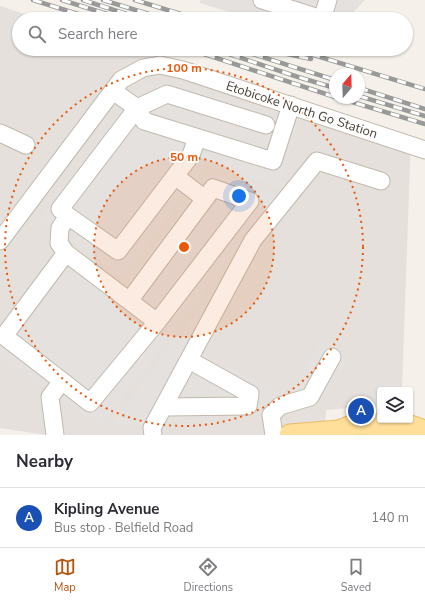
<!DOCTYPE html>
<meta charset="utf-8">
<style>
:root{--surface:#fff;--page:#f2f2f3;--text:#2b2b33;--muted:#7c7c81;--line:#e1e1e2;--accent:#b45309}
body{margin:0;font-family:"Nunito Sans",sans-serif;background:var(--page);color:var(--text)}
.controls{position:absolute;right:12px;bottom:12px;display:grid;overflow:hidden;border-radius:4px;box-shadow:0 1px 3px #0004}
.controls button{width:36px;height:36px;display:grid;place-items:center;padding:0;border:0;border-bottom:1px solid var(--line);background:var(--surface);color:var(--text);font:20px sans-serif}
.compass{position:absolute;left:329px;top:68px;width:36px;height:36px;border-radius:50%;background:var(--surface);box-shadow:0 1px 3px #0004;rotate:19deg}
.you{position:absolute;left:239px;top:196px;width:14px;height:14px;margin:-10px;border:3px solid #fff;border-radius:50%;background:#1a73e8;box-shadow:0 0 0 6px #1a73e833}
.badge{display:grid;place-items:center;width:26px;height:26px;border-radius:50%;background:var(--accent);color:#fff;font-size:13px;font-weight:700}
.pin{position:absolute;translate:-50% -50%;border:2px solid #fff;box-shadow:0 1px 4px #0006}
.list{margin:0;padding:0;list-style:none}
h2{display:flex;justify-content:space-between;align-items:center;height:52px;margin:0;padding:0 16px;font-size:17px}
h2 small{font-size:13px;font-weight:400;color:var(--muted)}
.list li{display:grid;grid-template-columns:26px 1fr auto;gap:12px;align-items:center;box-sizing:border-box;height:60px;padding:0 16px;border-top:1px solid var(--line)}
.list b{display:block;font-size:15px;white-space:nowrap}
.list p{margin:0;font-size:13px;white-space:nowrap;color:var(--muted)}
.list em{font-size:13px;font-style:normal;color:var(--muted)}
.icon{flex:none;width:22px;height:22px;fill:none;stroke:currentColor;stroke-width:2;stroke-linecap:round;stroke-linejoin:round}
.map{position:relative;flex:none;width:425px;height:435px;overflow:hidden}
.search{position:absolute;background:var(--surface);box-shadow:0 1px 3px #0004;left:12px;right:12px;top:12px;height:44px;display:flex;align-items:center;gap:10px;box-sizing:border-box;padding:0 14px;border-radius:22px;color:var(--muted);font-size:15px}
.sheet{height:112px;background:var(--surface)}
nav{display:flex;justify-content:space-around;align-items:center;box-sizing:border-box;height:56px;border-top:1px solid var(--line);background:var(--surface);font-size:11px;color:var(--muted)}
nav a{display:grid;justify-items:center;gap:2px}
nav .on{color:var(--accent)}
.map>svg:first-child{display:block}
.industrial{fill:#e5e0db}
.parking{fill:#e4e1de}
.lines{fill:none;stroke-linecap:round;stroke-linejoin:round}
.minor-casing{stroke:#c1b9ac;stroke-width:19}
.major-casing{stroke:#e9bc65;stroke-width:23}
.minor{stroke:#fff;stroke-width:17}
.major{stroke:#ffdf99;stroke-width:21}
.rail-casing{stroke:#999;stroke-width:4.5}
.rail{stroke:#fff;stroke-width:3;stroke-dasharray:9;stroke-linecap:butt}
.ring{fill:none;stroke:#e8590c;stroke-width:2;stroke-dasharray:2 4}
.labels{text-anchor:middle;stroke-width:3.5;stroke-linejoin:round;paint-order:stroke}
.street-label{font-size:13px;fill:#4a4237;stroke:#fff}
.centre{fill:#e8590c;stroke:#fff;stroke-width:2}
.ring-label{font-size:12px;text-anchor:middle;font-weight:bold;fill:#e8590c;stroke:#fff;stroke-width:3.5;stroke-linejoin:round;paint-order:stroke}
</style>
<div class="map">
<svg width="425" height="435" viewBox="0 0 425 435">
<rect width="100%" height="100%" fill="#f5f1ea"/>
<path class="industrial" d="M0 6 40 19H19V49H135L411 137 402 390H380V405L326 410 324 435H45L0 428Z"/>
<path class="parking" d="M201 0H365L349 17 348 19H253L199 3Z
M163 81 301 119 280 188 206 165 123 278 40 218 132 96 145 83Z
M208 172 277 196 101 426 0 358V326L61 244 125 286Z
M301 190 197 349 288 396 321 340 351 357 321 406 110 426 282 198Z"/>
<g class="lines">
<defs>
<path id="minor" d="M262 0 322 19
M322 19 328 0
M113 91 137 108 144 121 273 161 291 105
M0 133 26 145
M175 176 205 199
M68 216 118 251 191 155 197 138
M0 241 121 80 143 68 160 65 183 70 425 150
M129 301 213 188 250 201 157 322
M62 381 90 403 157 322 66 253
M164 407 248 406 250 394 189 360
M55 435 50 397 62 381 4 336 66 253 59 243 60 228 68 216 60 209 137 108 167 94 266 125
M153 435 152 428 253 240 317 161 381 181
M274 435 271 415 280 406 310 397 332 357"/>
<path id="major" d="M290 435 339 431 357 424 410 426 425 431"/>
</defs>
<use href="#minor" class="minor-casing"/>
<use href="#major" class="major-casing"/>
<use href="#minor" class="minor"/>
<use href="#major" class="major"/>
<defs>
<path id="rail" d="M33 0 94 19
M62 0 123 19
M83 0 142 19
M103 0 165 19
M135 0 197 19
M189 49 335 97
M214 49 298 77 335 88
M237 49 335 80
M264 49 311 59
M294 49 425 89
M359 88 425 109
M359 96 425 116
M339 98 425 124"/>
</defs>
<use href="#rail" class="rail-casing"/>
<use href="#rail" class="rail"/>
</g>
<circle cx="184" cy="247" r="90" fill="#e8590c" fill-opacity=".12"/>
<g class="ring">
<circle cx="184" cy="247" r="90"/>
<circle cx="184" cy="247" r="179"/>
</g>
<g class="labels">
<g class="street-label">
<text transform="translate(302 109) rotate(18)" y="5">Etobicoke North Go Station</text>
</g>
</g>
<circle cx="184" cy="247" r="6" class="centre"/>
<g class="ring-label">
<text x="184" y="72">100 m</text>
<text x="184" y="161">50 m</text>
</g>
</svg>
<div class="controls">
<button><svg class="icon" aria-label="layers" viewBox="0 0 24 24"><path d="M12 4l9 5-9 5-9-5zM3 14l9 5 9-5"/></svg></button>
</div>
<svg class="compass" viewBox="-18 -18 36 36"><path d="M0-13l5 13h-10z" fill="#e53935"/><path d="M0 13l5-13h-10z" fill="#7c7c81"/></svg>
<div class="you"></div>
<div class="pin badge" style="left:361px;top:411px;background:#1a4fb4">A</div>
<div class="search"><svg class="icon" aria-label="search" viewBox="0 0 24 24"><circle cx="10" cy="10" r="6"/><path d="M15 15l6 6"/></svg>Search here</div>
</div>
<section class="sheet">
<h2>Nearby<small></small></h2>
<ul class="list">
<li><span class="badge" style="background:#1a4fb4">A</span><div><b>Kipling Avenue</b><p>Bus stop · Belfield Road</p></div><em>140 m</em></li>
</ul>
</section>
<nav>
<a class="on"><svg class="icon" aria-label="map" viewBox="0 0 24 24"><path d="M3 6l6-2 6 2 6-2v14l-6 2-6-2-6 2zM9 4v14M15 6v14"/></svg>Map</a>
<a><svg class="icon" aria-label="directions" viewBox="0 0 24 24"><path d="M12 3l9 9-9 9-9-9zM9 14v-3h6M13 9l2 2-2 2"/></svg>Directions</a>
<a><svg class="icon" aria-label="saved" viewBox="0 0 24 24"><path d="M7 4h10v16l-5-4-5 4z"/></svg>Saved</a>
</nav>
